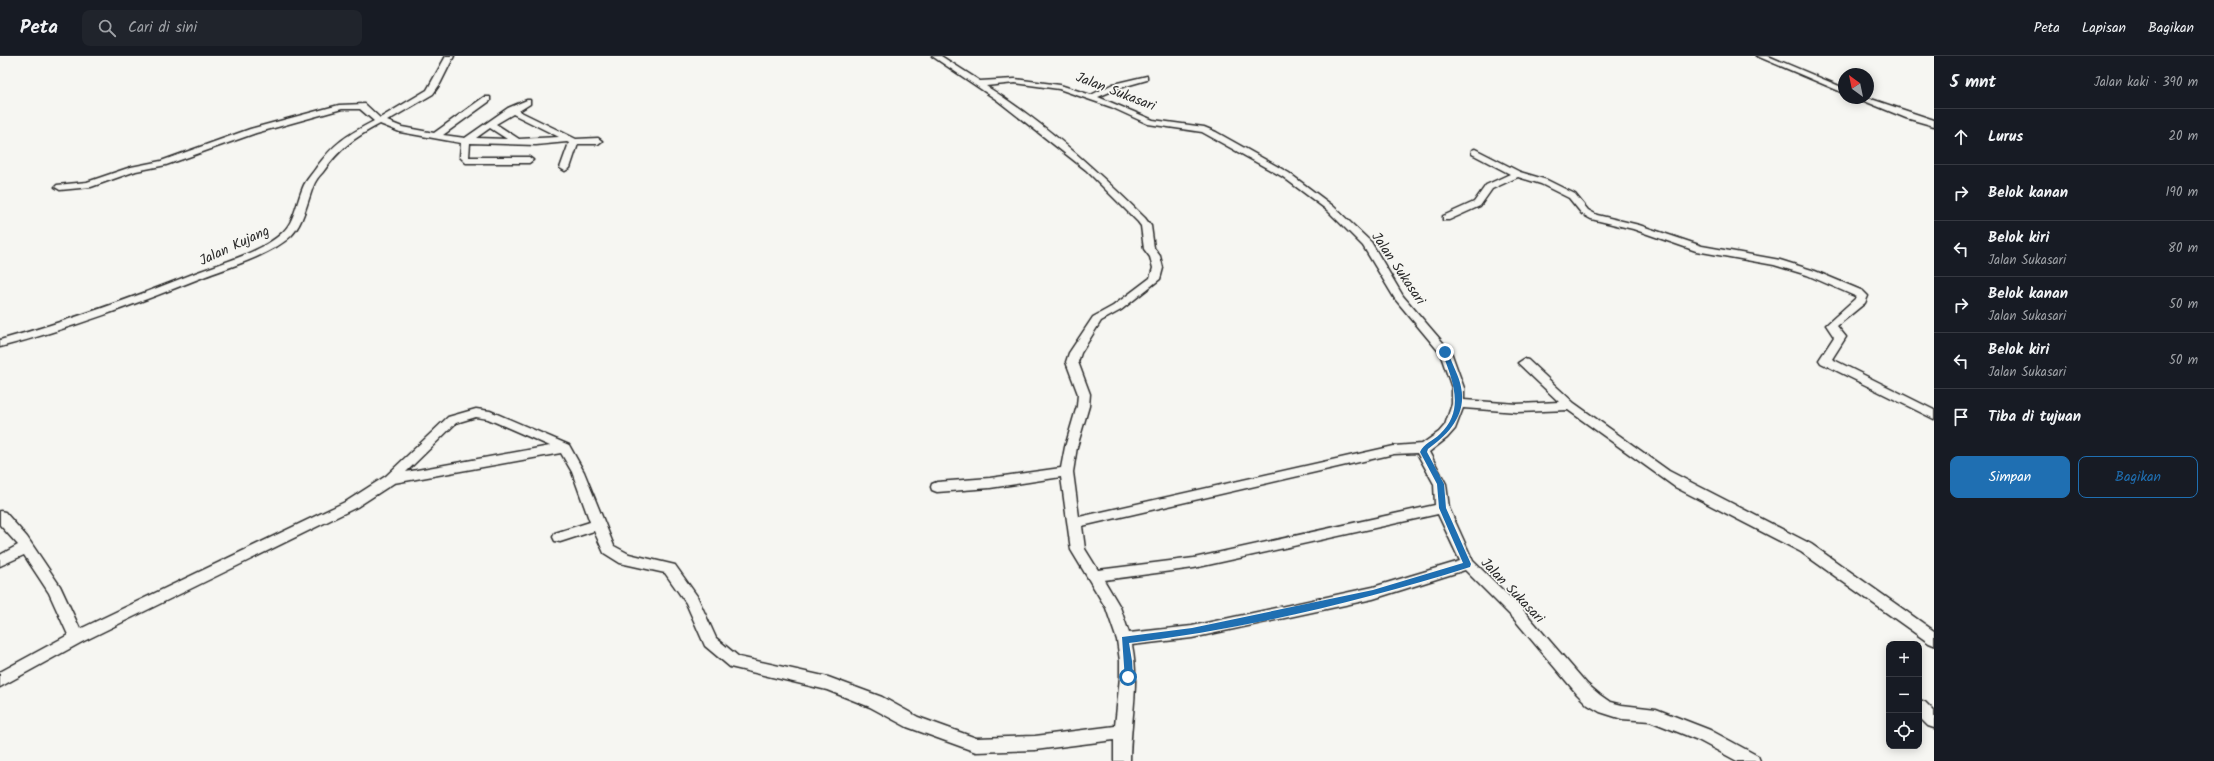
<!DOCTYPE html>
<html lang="id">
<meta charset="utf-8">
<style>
:root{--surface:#171b24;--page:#20242c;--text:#f1f3f6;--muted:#9ea1a6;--line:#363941;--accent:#1f6fb2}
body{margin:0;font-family:Kalam,sans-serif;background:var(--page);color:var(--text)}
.controls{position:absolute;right:12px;bottom:12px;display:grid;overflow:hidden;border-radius:8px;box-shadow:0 2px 10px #0003}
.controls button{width:36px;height:36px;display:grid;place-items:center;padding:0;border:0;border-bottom:1px solid var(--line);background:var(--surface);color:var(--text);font:20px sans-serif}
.compass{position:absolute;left:1838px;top:12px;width:36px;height:36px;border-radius:50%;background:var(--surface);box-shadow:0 2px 10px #0003;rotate:327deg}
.stop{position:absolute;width:12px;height:12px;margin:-9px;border:3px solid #1f6fb2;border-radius:50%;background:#fff}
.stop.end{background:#1f6fb2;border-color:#fff;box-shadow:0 1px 4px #0008}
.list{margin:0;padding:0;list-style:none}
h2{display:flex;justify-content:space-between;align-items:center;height:52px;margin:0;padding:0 16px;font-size:17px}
h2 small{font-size:13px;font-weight:400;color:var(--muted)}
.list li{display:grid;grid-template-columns:26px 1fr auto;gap:12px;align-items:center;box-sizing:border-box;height:56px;padding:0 16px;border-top:1px solid var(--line)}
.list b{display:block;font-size:15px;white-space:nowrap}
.list p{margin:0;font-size:13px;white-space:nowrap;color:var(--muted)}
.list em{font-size:13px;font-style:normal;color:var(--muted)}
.actions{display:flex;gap:8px;padding:12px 16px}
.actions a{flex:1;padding:9px 0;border:1px solid var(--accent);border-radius:8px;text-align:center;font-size:14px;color:var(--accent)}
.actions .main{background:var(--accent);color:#fff}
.icon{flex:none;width:22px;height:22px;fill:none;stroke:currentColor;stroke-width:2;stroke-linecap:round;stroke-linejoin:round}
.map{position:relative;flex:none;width:1934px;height:705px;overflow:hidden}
header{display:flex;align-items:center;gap:24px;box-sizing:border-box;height:56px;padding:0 20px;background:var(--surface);border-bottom:1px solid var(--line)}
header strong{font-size:19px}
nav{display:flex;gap:22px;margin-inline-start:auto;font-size:14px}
.search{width:280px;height:36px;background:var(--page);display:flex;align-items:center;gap:10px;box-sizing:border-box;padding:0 14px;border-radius:8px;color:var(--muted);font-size:15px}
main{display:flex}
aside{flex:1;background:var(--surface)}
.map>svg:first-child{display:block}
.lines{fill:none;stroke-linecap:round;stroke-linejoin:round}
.minor-casing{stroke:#2b2b2b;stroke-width:3}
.minor{fill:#f6f6f2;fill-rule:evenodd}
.route{fill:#1f6fb2}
.labels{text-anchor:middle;stroke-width:3.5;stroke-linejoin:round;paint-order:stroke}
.street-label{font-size:14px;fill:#2b2b2b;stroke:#f6f6f2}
</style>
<header>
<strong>Peta</strong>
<div class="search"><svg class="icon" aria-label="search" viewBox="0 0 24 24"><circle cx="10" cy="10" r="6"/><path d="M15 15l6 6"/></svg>Cari di sini</div>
<nav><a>Peta</a><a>Lapisan</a><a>Bagikan</a></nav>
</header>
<main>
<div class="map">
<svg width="1934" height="705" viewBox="0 0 1934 705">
<rect width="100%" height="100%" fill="#f6f6f2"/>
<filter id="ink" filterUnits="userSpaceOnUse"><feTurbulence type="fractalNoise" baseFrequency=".025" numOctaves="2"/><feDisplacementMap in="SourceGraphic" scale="8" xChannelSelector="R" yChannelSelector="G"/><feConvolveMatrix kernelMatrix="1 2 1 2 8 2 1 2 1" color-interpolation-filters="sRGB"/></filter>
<g filter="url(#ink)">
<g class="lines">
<defs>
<path id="minor" d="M446 0H454L440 28 433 38 387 65 402 71 434 77 484 41H490V45L443 79 465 82 508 52 527 44H530V48L519 55 576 83 598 82 602 85 598 88H578L570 112 565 115 560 112 569 87 567 86 536 89 470 87 469 101H529L533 104 529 107H466L460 101 461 87 400 76 380 68C354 82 340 92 323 116 319 120 315 125 313 131 307 147 303 168 291 180 272 198 231 211 206 220 138 247 71 273 0 291V284C68 265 133 242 198 216 225 206 262 196 283 176 295 165 297 144 304 129 307 123 312 118 316 112 334 87 347 79 374 65L360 53H342L256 77 166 109 136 115 91 131 60 134 55 131 57 129 87 126 131 111 161 105 250 73 339 49 365 48 380 62 427 34ZM513 58 559 81 519 83 496 68ZM490 72 507 83 476 82Z
M932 0H941L980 25 1015 23 1060 29 1091 39 1113 28 1147 20V24L1119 32 1098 41 1153 64 1204 71 1216 76 1289 117 1333 150 1371 186 1403 240 1451 296 1464 332V344L1517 348 1559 346 1518 307 1524 303 1528 304 1574 347 1669 415 1811 488 1934 575V589L1929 587 1801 496 1675 431 1568 354 1517 356 1463 352 1455 373 1447 382 1429 396 1446 428 1449 452 1473 505 1524 555 1587 628 1600 639 1610 646 1622 649 1656 653 1710 674 1758 700 1760 705H1737L1698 684 1650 665 1622 663 1600 656 1588 649 1577 638 1514 563 1465 514 1373 543 1192 582 1132 589C1140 628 1130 666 1130 705H1114V684L1035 694 976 696 907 671 870 651 827 634 730 611 705 590 686 547 665 517 620 507 604 497 594 475 560 486 555 485 553 481 555 477 590 466 572 416 561 397 394 427 357 451 82 586 0 631V616L68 579 49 537 24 499 0 510V499L18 489 0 469V455L5 456 27 481 60 530 80 573 347 445 386 420 448 361 476 353 490 355 569 389 584 416 614 490 629 498 675 509 697 540 716 582 739 601 828 621 882 641 918 661 976 682 1035 680 1115 670 1120 621V605L1117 584 1106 552 1071 494 1061 421 990 432 937 436 932 434 931 431 932 428 937 426 990 422 1061 412 1065 391 1077 350 1078 338 1066 306 1069 297 1093 261 1113 250 1150 222 1153 212 1150 201 1144 193 1141 170 1138 166 1086 114 997 44ZM1015 27 1059 33 1111 51 1148 68 1202 76 1283 121 1327 154 1363 190 1395 243 1440 297 1452 332V348L1445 369 1439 376 1422 388 1394 390 1079 461 1073 416 1077 391 1089 350 1090 338 1078 306 1081 297 1101 265 1121 254 1160 223 1163 212 1160 200 1154 192 1151 170 1145 162C1096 114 1045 67 986 30ZM476 361 488 363 550 390 406 416 456 367ZM1417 397 1434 428 1435 449 1194 502 1098 514 1085 493 1082 470 1394 398ZM1438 458 1460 505 1373 531 1192 570 1129 577 1120 551 1104 524 1194 512Z
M1757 0H1768L1844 32V37Z
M1857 42H1868L1934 64V70L1906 62Z
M1475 93 1520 116 1547 124 1575 138 1588 154 1597 159 1639 169 1702 190 1780 204 1815 215 1863 235 1868 240 1865 247 1837 270 1846 281 1832 303 1934 354V363L1821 307 1819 304 1834 281 1826 269 1857 241 1807 219 1774 209 1696 195 1633 173 1591 163 1582 158 1569 142 1541 128 1518 121 1492 133 1480 150 1449 164H1443V160L1474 146 1486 129 1510 118 1472 98V94Z
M1919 644 1925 646 1934 655V672L1928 670 1919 661Z"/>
</defs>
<use href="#minor" class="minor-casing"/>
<use href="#minor" class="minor"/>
</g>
</g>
<path class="route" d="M1445 294 1448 296C1452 308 1459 320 1461 331 1467 359 1448 379 1428 393L1427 396 1444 428 1446 452 1471 508 1470 511C1359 546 1245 573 1129 587L1132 605 1133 621 1128 625 1125 624 1122 581 1192 572 1373 534 1463 507 1439 452 1437 428 1420 396C1424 387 1433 385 1440 378 1466 354 1452 323 1442 296Z"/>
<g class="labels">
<g class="street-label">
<text transform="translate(1116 35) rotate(21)" y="5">Jalan Sukasari</text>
<text transform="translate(234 189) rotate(-25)" y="5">Jalan Kujang</text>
<text transform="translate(1399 212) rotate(56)" y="5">Jalan Sukasari</text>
<text transform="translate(1513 534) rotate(46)" y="5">Jalan Sukasari</text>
</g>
</g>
</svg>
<div class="controls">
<button>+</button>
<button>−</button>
<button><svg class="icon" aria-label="locate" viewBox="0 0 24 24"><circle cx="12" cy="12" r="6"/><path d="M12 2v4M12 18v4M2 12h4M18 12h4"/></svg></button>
</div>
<svg class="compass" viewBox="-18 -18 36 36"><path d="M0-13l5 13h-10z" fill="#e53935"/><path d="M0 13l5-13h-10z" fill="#9ea1a6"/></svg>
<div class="stop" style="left:1128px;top:621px"></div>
<div class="stop end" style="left:1445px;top:296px"></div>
</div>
<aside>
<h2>5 mnt<small>Jalan kaki · 390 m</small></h2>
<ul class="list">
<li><svg class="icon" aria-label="ahead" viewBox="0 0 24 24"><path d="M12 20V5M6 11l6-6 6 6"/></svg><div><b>Lurus</b></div><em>20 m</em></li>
<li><svg class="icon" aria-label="right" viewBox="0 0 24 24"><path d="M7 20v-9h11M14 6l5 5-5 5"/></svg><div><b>Belok kanan</b></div><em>190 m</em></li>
<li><svg class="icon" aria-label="left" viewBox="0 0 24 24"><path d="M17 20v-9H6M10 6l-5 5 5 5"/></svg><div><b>Belok kiri</b><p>Jalan Sukasari</p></div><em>80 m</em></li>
<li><svg class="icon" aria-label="right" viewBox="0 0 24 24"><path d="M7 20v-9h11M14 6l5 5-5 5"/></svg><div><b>Belok kanan</b><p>Jalan Sukasari</p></div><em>50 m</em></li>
<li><svg class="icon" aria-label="left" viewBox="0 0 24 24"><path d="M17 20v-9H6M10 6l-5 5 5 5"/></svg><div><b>Belok kiri</b><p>Jalan Sukasari</p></div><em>50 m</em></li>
<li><svg class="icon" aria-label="arrive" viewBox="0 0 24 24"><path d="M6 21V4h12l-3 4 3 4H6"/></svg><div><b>Tiba di tujuan</b></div></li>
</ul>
<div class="actions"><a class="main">Simpan</a><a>Bagikan</a></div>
</aside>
</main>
